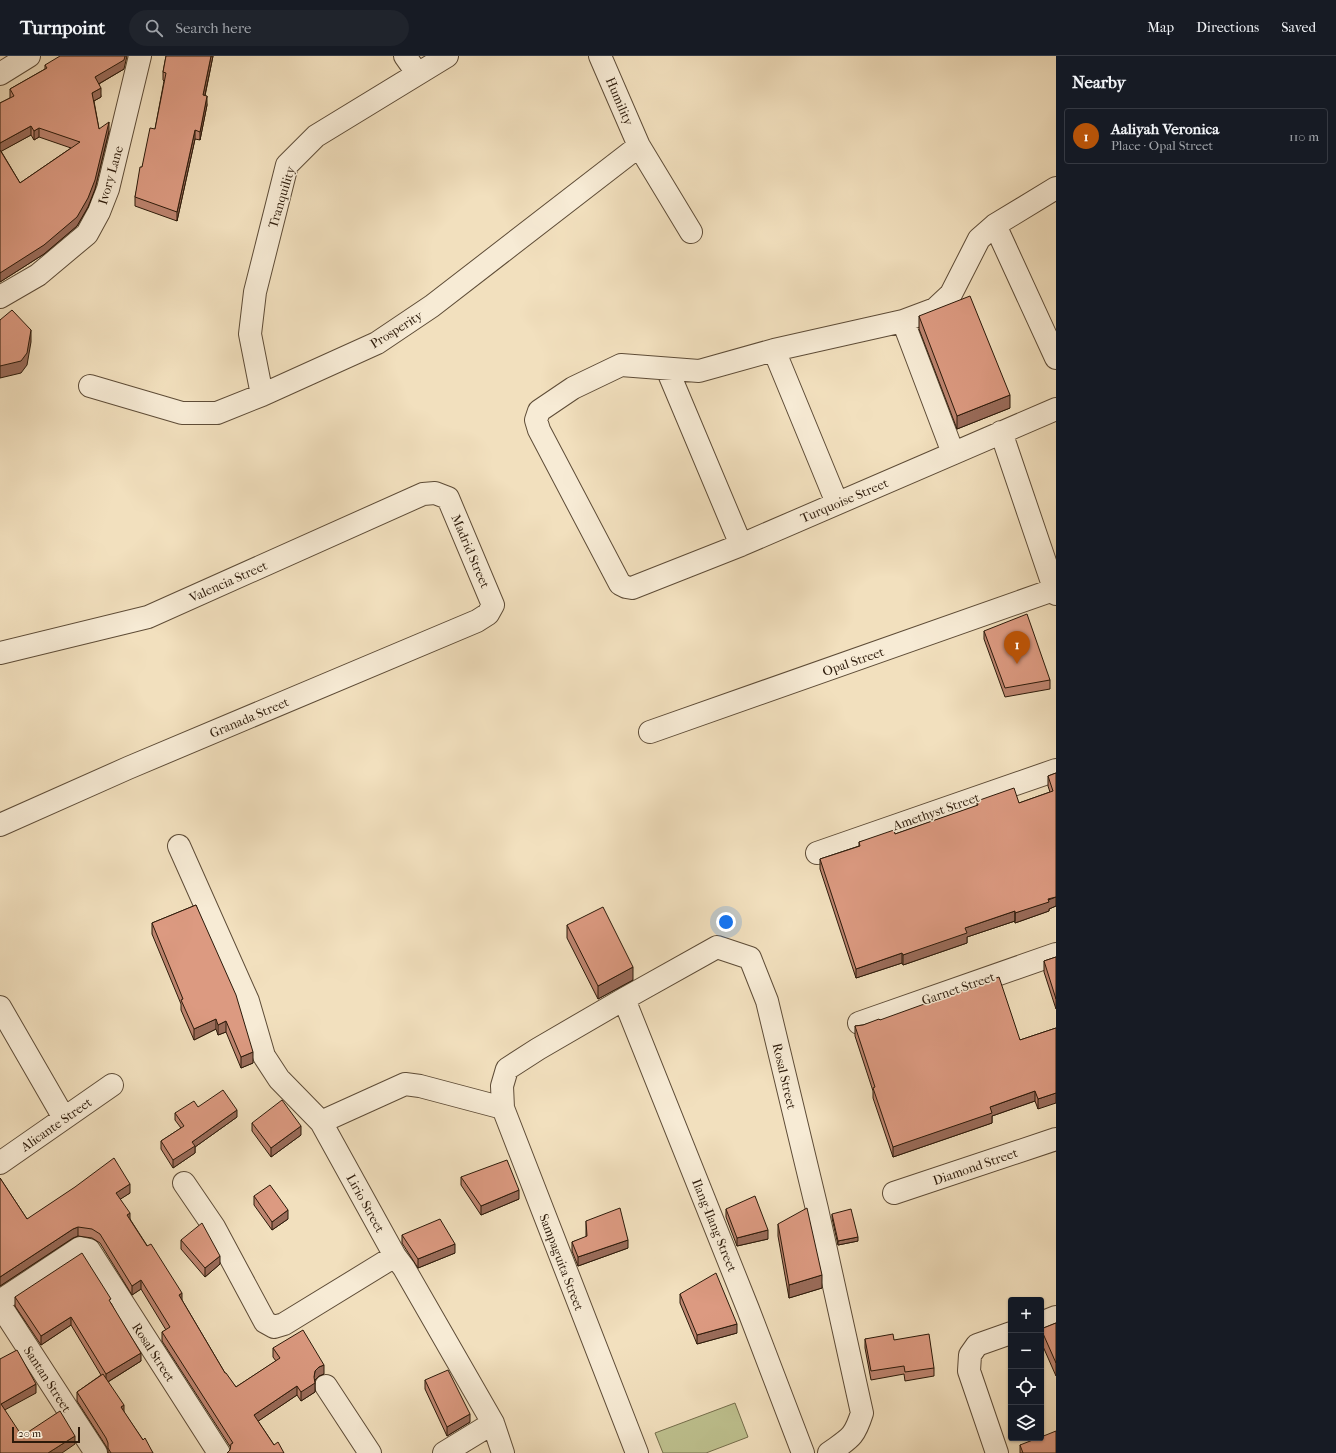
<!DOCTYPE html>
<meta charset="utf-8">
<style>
:root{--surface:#171b24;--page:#20242c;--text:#f1f3f6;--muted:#9ea1a6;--line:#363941;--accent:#b45309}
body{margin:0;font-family:"IM FELL French Canon",serif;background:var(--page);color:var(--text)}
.controls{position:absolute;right:12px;bottom:12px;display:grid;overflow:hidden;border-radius:4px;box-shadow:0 1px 3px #0004}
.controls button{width:36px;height:36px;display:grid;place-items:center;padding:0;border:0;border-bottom:1px solid var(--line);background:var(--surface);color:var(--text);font:20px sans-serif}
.scale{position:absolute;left:12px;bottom:10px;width:68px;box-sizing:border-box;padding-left:4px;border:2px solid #2c1a0a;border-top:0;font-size:11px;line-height:14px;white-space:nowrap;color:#2c1a0a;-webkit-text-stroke:3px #f7ebd5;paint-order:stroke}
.you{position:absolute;left:726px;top:866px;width:14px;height:14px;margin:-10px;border:3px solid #fff;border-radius:50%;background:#1a73e8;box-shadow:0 0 0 6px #1a73e833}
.badge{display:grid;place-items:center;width:26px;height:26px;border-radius:50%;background:var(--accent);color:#fff;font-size:13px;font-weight:700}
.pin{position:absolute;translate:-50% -33px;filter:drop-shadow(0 1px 2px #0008)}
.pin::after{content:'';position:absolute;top:21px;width:14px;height:12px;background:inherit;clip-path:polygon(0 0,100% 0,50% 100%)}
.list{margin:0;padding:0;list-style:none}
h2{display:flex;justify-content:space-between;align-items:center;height:52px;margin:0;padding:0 16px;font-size:17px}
h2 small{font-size:13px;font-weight:400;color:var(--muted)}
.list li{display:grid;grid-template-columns:26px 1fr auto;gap:12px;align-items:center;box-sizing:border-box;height:56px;margin:0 8px 8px;padding:0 8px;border:1px solid var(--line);border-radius:4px}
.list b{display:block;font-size:15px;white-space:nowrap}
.list p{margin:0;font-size:13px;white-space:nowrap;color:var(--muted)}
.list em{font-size:13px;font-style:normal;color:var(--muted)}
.icon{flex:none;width:22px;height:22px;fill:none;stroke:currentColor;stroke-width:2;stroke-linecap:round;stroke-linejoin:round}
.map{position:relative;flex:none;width:1056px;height:1397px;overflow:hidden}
header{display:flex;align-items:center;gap:24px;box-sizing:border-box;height:56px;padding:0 20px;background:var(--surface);border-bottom:1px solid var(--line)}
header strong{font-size:19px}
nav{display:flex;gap:22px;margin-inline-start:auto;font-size:14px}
.search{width:280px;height:36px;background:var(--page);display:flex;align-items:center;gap:10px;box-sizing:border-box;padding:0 14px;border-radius:22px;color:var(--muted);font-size:15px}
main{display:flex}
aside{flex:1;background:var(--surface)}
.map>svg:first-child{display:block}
.garden{fill:#bec18f;stroke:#756e4c}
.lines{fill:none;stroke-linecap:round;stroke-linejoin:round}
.minor-casing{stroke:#5e4c37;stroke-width:24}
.minor{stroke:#f7ebd5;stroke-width:22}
.wall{fill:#bd846f;stroke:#2c1a0a;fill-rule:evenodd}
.shaded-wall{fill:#9a6c5a;stroke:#2c1a0a}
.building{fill:#dc9a81;stroke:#2c1a0a}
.labels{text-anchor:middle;stroke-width:3;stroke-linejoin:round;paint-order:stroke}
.street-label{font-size:13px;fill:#2c1a0a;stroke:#f7ebd5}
</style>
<header>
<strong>Turnpoint</strong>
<div class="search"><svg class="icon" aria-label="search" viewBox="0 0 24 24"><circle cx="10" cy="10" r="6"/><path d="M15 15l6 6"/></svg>Search here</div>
<nav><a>Map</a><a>Directions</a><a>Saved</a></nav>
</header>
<main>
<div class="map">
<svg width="1056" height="1397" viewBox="0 0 1056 1397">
<rect width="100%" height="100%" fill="#f2e0be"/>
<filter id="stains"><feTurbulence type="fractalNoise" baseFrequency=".005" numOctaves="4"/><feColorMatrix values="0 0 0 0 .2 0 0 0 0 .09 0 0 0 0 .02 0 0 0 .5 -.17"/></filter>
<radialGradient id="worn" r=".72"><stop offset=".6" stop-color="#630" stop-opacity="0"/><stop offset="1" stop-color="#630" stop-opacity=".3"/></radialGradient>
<path class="garden" d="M735 1347 748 1381 706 1397H663L655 1377Z"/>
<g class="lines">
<defs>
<path id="minor" d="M405 0 417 17
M600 0 639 90 691 176
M0 18 29 0
M1056 132 995 169 979 183 951 238 935 253 903 265 774 294 699 315 621 309 573 332 539 355 536 364 539 374 620 528 626 531 632 532 741 489 1056 353
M995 169 1056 302
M0 241 38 219 87 178 99 156 108 133 140 0
M903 265 953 397
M774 294 837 447
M667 313 741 489
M90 330 182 357H217L262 339 377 287 432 250 639 90
M262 339 250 278 255 236 287 109 316 80 447 0
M1001 376 1056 538
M0 597 148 561 423 438 435 437 448 442 493 549 488 558 477 565 128 712 0 769
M650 676 1056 533
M179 790 248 945 264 1000 279 1023 321 1066
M817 797 1056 714
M624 943 748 1253 803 1397
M0 951 64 1062
M859 967 1056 898
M503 1052 420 1030 405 1028 321 1066 395 1200 404 1212 493 1367 503 1397
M0 1107 112 1029
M184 1127 214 1171 265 1266 274 1271 284 1268 395 1200
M894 1137 1056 1083
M0 1245 80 1192 89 1194 219 1397
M0 1249 96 1397
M1041 1267 1056 1261
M326 1330 370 1397
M444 1397 493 1367
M637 1397 503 1052 502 1030 507 1013 538 993 624 943 717 891 750 902 767 945 817 1153 862 1357C854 1382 850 1382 829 1397
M997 1397 969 1315 970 1299 977 1289 1011 1277"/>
</defs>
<use href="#minor" class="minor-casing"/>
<use href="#minor" class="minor"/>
</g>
<path class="wall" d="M166 0H213L205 40 207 49 200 84 195 83 177 165 135 150V141L142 111 155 73 164 25 163 24V16Z
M45 9 124 13 99 28 101 41 94 45 99 73 109 75 95 133 88 151 77 170 44 198 0 226V47L10 42V33L45 13ZM31 79 34 84 39 81 71 92 20 127 1 95Z
M919 260 1010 352 957 373 919 273Z
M984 575 1050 624V633L1005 641 984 583Z
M1056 717V850L1049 853V855L1015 867V865L967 881V887L903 909 902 907 856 922 820 813V803L859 790V786L895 778 977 750V745L1019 747 1050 736 1048 730V720Z
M196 849 253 1007 241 1012 226 976 218 979 216 973 194 984 181 954V948L152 878V867Z
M567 869 633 924 598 943 567 882Z
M1056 901V953L1044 916V905Z
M880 964 1020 984 1056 972 1038 1053 1035 1045 992 1060V1067L893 1101 873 1042V1035L855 980V970L863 969Z
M198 1051 237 1061 195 1091V1097L173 1112 161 1093V1085L181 1072 175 1064V1057Z
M252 1067 301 1079 271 1101 252 1075Z
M461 1121 519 1143 481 1159 461 1129Z
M0 1122 27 1163 130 1137 120 1143 130 1163 182 1244 225 1317 236 1331 276 1305 273 1301V1292L324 1318 319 1320 315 1324V1336L301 1345 297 1339 258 1365 274 1389 284 1397 230 1394 231 1392 162 1285V1276L166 1274 141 1233 132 1239 100 1187 92 1182 78 1180 73 1182 0 1230Z
M254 1140 288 1163 272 1174 254 1149Z
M726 1153 768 1183 737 1190 726 1161Z
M832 1158 858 1185 838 1189 832 1162Z
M586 1165 628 1192 578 1210 572 1195V1186L586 1181Z
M778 1168 822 1232 789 1242 778 1180Z
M402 1179 455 1197 418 1212 402 1187Z
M181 1184 220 1208 205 1221 181 1193Z
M680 1238 737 1277 697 1288 680 1247Z
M15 1241 111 1247 141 1305 108 1326 124 1356 143 1384 153 1397H108V1394L106 1390 77 1345V1336L101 1319 71 1269 41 1289 15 1250Z
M1056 1267V1320L1041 1286V1273Z
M865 1283 894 1284 934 1312V1320L905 1325 904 1318 871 1324 865 1292Z
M425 1324 470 1366 447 1380 425 1333Z
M1020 1389 1056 1397H1020Z"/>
<path class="shaded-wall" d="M125 0H127L124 13 95 30V21Z
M211 0H213L203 48V39Z
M101 32V41L92 46V37Z
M207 40V49L200 84V76Z
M109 66V75L95 133 88 151 77 170 44 198 0 226V217Z
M31 70V79L0 96V87Z
M39 72V81L34 84V75Z
M195 74V83L177 165V156Z
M31 274V286L27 309 21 317 0 322V310Z
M1010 339V352L957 373V360Z
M1056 841V850L1049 853V855L1015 867V857Z
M1015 855V865L967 881V887L903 909V899L965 872Z
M902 897V907L856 922V913Z
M633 911V924L598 943V930Z
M216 963V973L194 984V973Z
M226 965V976L218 979V969Z
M253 996V1007L241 1012V1001Z
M1035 1035V1045L992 1060V1067L893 1101V1091L990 1051Z
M1056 1037V1047L1038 1053V1043Z
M237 1054V1061L195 1091V1097L173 1112V1104L192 1086Z
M301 1070V1079L271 1101V1092Z
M130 1128V1137L116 1146V1137Z
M519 1134V1143L481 1159V1150Z
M288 1154V1163L272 1174V1166Z
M130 1157V1166L127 1159Z
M78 1171V1180L73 1182 0 1230V1221L73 1173Z
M768 1174V1183L737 1190V1182Z
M858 1181V1185L838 1189V1185Z
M628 1184V1192L578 1210V1201Z
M455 1188V1197L418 1212V1203Z
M220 1200V1208L205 1221V1212Z
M822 1219V1232L789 1242V1229Z
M141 1224V1233L132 1239V1230Z
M182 1237V1246L179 1239Z
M71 1261V1269L41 1289V1280Z
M737 1268V1277L697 1288V1279Z
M141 1297V1305L106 1327V1318Z
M324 1309V1318L319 1320 315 1324 314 1327H315V1336L301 1345V1336L314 1321 315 1315 319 1311Z
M36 1328V1337L1 1356V1348Z
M297 1330V1339L254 1368V1359Z
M124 1349V1357L121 1351Z
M470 1358V1366L447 1380V1371Z
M75 1380V1388L62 1397H48Z"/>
<path class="building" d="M60 0H125L124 4 95 21 101 32 92 37 99 73 109 66 95 124 88 142 77 161 44 189 0 217V94L20 127 80 86 39 72 34 75 31 70 0 87V47L14 40 10 33 47 12 45 9Z
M166 0H211L203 39 207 40 200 76 195 74 177 156 135 141 140 111H142L150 72 155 73 166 17 163 16Z
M970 240 1010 339 957 360 919 260Z
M12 254 31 274 27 297 21 305 0 310V264Z
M1027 558 1050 624 1005 632 984 575Z
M1056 717V841L1048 843 1049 846 1015 857V855L965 872 967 877 903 899 902 897 856 913 820 803 860 790 859 786 894 774 895 778 978 749 977 745 1014 732 1019 747 1053 735 1048 720Z
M196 849 236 939 253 996 241 1001 226 965 218 969 216 963 194 973 181 944 183 943 152 867Z
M603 851 633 911 598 930 567 869Z
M1056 901V943L1044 905Z
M999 921 1020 984 1056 972V1037L1038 1043 1035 1035 990 1051 992 1057 893 1091 873 1032 875 1031 855 970 863 969 879 963 880 964Z
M223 1034 237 1054 192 1086 195 1090 173 1104 161 1085 184 1070 175 1057 194 1045 198 1051Z
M282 1044 301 1070 271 1092 252 1067Z
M114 1102 130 1128 116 1137 130 1157 127 1159 147 1190 151 1188 182 1237 179 1239 225 1317H226L236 1331 280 1302 273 1292 303 1274 324 1309 319 1311 315 1315 314 1321 315 1327 301 1336 297 1330 254 1359 274 1389 278 1386 284 1397H227L230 1394 231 1388 233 1387 162 1276 170 1271 141 1224 132 1230 100 1178 92 1173 78 1171 73 1173 0 1221V1122L27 1163 75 1131Z
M507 1104 519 1134 481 1150 461 1121Z
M270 1129 288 1154 272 1166 254 1140Z
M755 1140 768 1174 737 1182 726 1153Z
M620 1152 628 1184 578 1201 572 1186 587 1180 586 1165Z
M807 1152 822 1219 789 1229 778 1168Z
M851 1153 858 1181 838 1185 832 1158Z
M440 1163 455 1188 418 1203 402 1179Z
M202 1167 220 1200 205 1212 181 1184Z
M82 1197 111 1243 109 1244 141 1297 106 1318 71 1261 41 1280 15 1241Z
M716 1217 737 1268 697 1279 680 1238Z
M1056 1267V1307L1041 1273Z
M893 1278 894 1284 929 1278 934 1312 905 1316 904 1310 871 1315 865 1283Z
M17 1294 36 1328 1 1348 22 1380 60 1355 75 1380 48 1397H0V1303Z
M448 1314 470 1358 447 1371 425 1324Z
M103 1318 124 1349 121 1351 143 1384 145 1382 153 1397H111L108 1392V1387L106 1382 77 1336Z
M1056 1375V1397H1023L1020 1389 1038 1382H1041V1381Z"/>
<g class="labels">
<g class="street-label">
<text transform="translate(620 45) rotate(67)" y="5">Humility</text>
<text transform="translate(110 119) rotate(-74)" y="5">Ivory Lane</text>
<text transform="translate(281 141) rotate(-73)" y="5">Tranquility</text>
<text transform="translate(396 273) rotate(-32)" y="5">Prosperity</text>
<text transform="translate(844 444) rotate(-23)" y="5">Turquoise Street</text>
<text transform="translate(471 495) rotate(67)" y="5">Madrid Street</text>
<text transform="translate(228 525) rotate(-24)" y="5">Valencia Street</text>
<text transform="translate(853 605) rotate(-19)" y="5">Opal Street</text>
<text transform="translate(249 661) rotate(-23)" y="5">Granada Street</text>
<text transform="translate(936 755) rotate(-19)" y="5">Amethyst Street</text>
<text transform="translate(958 932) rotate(-19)" y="5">Garnet Street</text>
<text transform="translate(785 1020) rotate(77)" y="5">Rosal Street</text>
<text transform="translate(56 1068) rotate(-35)" y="5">Alicante Street</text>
<text transform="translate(975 1110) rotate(-19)" y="5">Diamond Street</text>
<text transform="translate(366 1147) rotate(61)" y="5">Lirio Street</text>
<text transform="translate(715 1169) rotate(68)" y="5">Ilang-Ilang Street</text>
<text transform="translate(562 1206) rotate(69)" y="5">Sampaguita Street</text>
<text transform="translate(154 1296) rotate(57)" y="5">Rosal Street</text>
<text transform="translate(48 1323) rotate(57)" y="5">Santan Street</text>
</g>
</g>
<rect width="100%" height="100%" filter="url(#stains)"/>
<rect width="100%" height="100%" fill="url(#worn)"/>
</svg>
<div class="controls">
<button>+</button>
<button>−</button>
<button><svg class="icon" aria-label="locate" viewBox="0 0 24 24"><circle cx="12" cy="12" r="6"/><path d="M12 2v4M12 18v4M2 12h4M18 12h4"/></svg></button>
<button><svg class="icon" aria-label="layers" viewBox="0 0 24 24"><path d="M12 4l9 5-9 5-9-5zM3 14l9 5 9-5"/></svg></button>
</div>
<div class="scale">20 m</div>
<div class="you"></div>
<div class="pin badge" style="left:1017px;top:608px">1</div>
</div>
<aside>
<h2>Nearby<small></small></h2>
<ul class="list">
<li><span class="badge">1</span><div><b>Aaliyah Veronica</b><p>Place · Opal Street</p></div><em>110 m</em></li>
</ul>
</aside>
</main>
